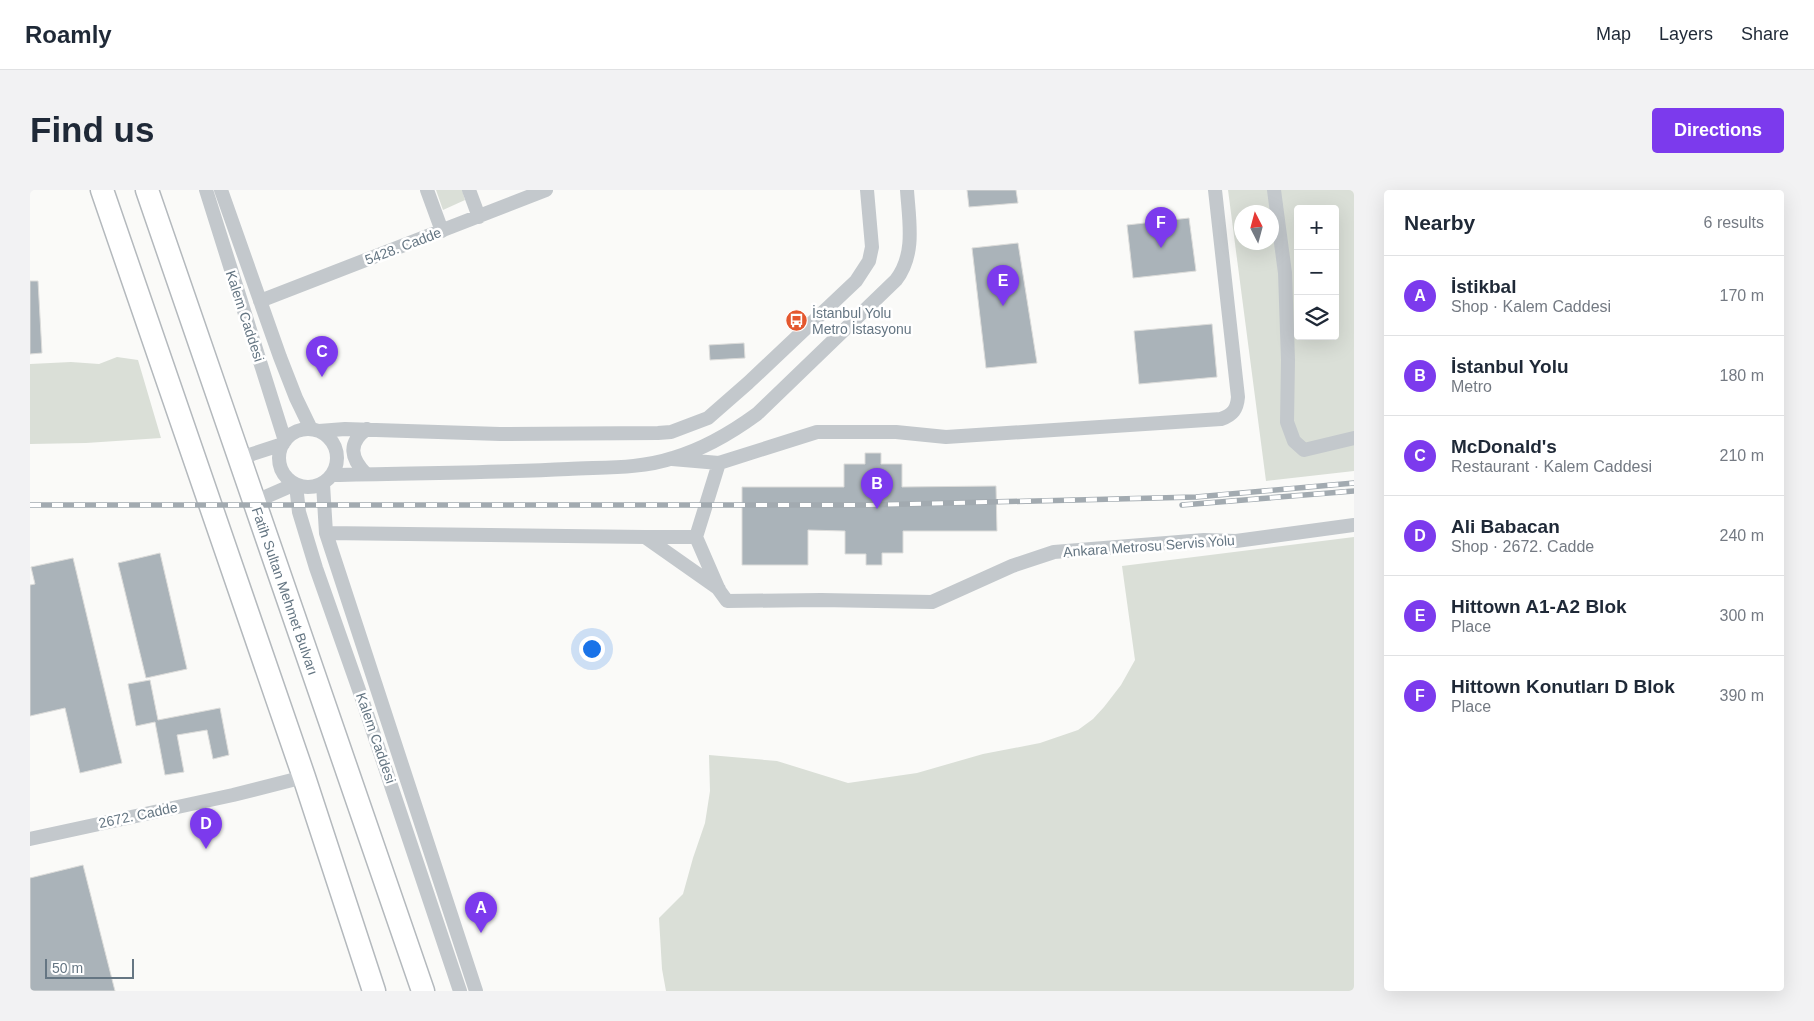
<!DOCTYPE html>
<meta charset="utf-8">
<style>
:root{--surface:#fff;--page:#f2f2f3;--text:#1f2937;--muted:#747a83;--line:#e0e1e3;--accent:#7c3aed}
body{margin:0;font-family:Arial,sans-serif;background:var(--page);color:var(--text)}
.controls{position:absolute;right:15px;top:15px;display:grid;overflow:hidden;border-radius:5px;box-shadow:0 5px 20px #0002}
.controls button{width:45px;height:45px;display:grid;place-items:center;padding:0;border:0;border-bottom:1px solid var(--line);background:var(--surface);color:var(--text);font:25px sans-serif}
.compass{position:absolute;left:1204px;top:15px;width:45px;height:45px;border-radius:50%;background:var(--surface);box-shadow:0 5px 20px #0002;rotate:354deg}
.scale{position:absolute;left:15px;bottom:12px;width:89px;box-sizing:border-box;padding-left:5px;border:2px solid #657683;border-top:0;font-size:14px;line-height:18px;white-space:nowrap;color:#657683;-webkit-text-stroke:4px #fff;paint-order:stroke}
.you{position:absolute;left:561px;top:458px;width:18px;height:18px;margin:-12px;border:4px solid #fff;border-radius:50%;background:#1a73e8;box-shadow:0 0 0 8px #1a73e833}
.badge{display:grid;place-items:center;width:32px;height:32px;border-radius:50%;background:var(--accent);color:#fff;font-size:16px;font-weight:700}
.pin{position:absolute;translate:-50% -41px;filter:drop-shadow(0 1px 2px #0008)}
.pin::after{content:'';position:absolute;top:26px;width:18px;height:15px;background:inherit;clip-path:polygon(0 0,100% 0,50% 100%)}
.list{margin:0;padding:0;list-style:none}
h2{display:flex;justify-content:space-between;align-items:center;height:65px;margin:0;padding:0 20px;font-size:21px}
h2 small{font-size:16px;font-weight:400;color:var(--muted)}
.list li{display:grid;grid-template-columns:32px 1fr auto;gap:15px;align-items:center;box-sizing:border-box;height:80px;padding:0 20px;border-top:1px solid var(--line)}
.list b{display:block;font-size:19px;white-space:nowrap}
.list p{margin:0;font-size:16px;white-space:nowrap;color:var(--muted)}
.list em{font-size:16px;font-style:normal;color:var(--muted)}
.icon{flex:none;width:28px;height:28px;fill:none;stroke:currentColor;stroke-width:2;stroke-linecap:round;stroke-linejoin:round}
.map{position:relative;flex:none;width:1324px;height:801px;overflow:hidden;border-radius:5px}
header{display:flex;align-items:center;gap:30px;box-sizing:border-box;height:70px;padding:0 25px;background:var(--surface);border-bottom:1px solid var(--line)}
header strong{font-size:24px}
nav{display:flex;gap:28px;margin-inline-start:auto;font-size:18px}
.intro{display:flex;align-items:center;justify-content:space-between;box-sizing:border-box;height:120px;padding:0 30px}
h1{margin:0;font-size:35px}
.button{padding:12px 22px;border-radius:5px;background:var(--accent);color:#fff;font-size:18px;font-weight:700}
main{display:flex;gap:30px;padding:0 30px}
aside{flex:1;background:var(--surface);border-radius:5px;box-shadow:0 5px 20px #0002}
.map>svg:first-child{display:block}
.green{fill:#dadfd7;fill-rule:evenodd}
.building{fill:#aab3b9;stroke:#dcdcda}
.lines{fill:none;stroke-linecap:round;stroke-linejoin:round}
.trunk-casing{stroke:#b4b9bd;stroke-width:25}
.minor{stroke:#c3c8cc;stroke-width:14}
.trunk{stroke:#fff;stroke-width:22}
.rail-casing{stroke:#a2aab0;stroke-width:5.5}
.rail{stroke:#fff;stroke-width:4;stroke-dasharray:11;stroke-linecap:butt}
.labels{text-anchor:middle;stroke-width:5;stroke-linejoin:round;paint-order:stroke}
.street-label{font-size:14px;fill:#657683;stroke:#fff}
.poi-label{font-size:14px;fill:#657683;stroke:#fff;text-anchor:start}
</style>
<header>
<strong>Roamly</strong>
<nav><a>Map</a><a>Layers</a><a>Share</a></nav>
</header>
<div class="intro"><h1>Find us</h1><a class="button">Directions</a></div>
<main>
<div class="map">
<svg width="1324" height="801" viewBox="0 0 1324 801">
<rect width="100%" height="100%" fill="#fafaf8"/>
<path class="green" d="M406 0H432L435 10 413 20Z
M1198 0H1324V281L1236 291ZM1268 19H1305V146H1268ZM1212 22H1242V52H1212Z
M87 167 108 170 131 248 56 253 0 254V174L41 172 69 174Z
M1324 347V801H636L632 779 629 728 653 704 663 668 675 633 680 601 679 565 747 571 818 593 887 583 953 564 1010 553 1048 540 1063 529 1074 517 1091 495 1105 470 1092 376Z"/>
<path class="building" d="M937 0H986L988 13 939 17Z
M1159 28 1166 81 1103 88 1097 35Z
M988 53 1007 173 956 178 942 58Z
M0 91H8L12 163 0 164Z
M1182 134 1187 187 1109 194 1104 141Z
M714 153 715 168 680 170 679 155Z
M835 263H851V274H872V297L966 296 967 341H873V363H852V375H836V364H815V341L778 340V375H712V297H814V274H835Z
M130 363 157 479 116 488 88 373Z
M43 368 92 573 50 583 35 518 0 526V395L5 394 1 377Z
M120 490 128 530 190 518 199 565 183 569 177 540 147 545 154 582 135 585 125 532 106 536 98 494Z
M53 675 85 801H0V688Z"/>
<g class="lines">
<defs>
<path id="trunk" d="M72 0 274 587 344 801
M117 0 393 801"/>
</defs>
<use href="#trunk" class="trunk-casing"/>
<path class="minor" d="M176 0 255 251
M191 0 250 167 266 208 281 239
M397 0 412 41
M439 0 449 27
M1244 0 1255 83 1258 170 1257 232 1264 251 1274 260 1324 248
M230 111 516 0
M249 268a29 29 0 1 1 58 0a29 29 0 1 1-58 0Z
M289 241 315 239 470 244 628 243 641 242 678 228 718 193 826 91 839 71 842 57 837 0
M210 268 253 254
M642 269 689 273 787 242H866L916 247 1191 229C1203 225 1207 219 1208 207L1185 0
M336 284C321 269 317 253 337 239
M303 285C381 283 460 283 538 279 573 277 610 279 643 268 674 259 701 243 727 224L866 90C886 64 879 31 877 0
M293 294 296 343 446 801
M266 295 269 322 286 378 329 500 430 801
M224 312 265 294
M296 343 615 347 689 399
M615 347H666L689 273
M666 347 689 400 697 411 791 410 902 412 982 376 1024 362 1174 350 1206 351 1324 335
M0 649 203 605 274 587"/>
<use href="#trunk" class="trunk"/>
<defs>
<path id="rail" d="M0 315H838L1166 307 1324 293
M1152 315 1324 301"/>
</defs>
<use href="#rail" class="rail-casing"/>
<use href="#rail" class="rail"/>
</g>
<defs>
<symbol id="bus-disc" viewBox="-11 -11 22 22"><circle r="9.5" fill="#e4572e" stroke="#fff"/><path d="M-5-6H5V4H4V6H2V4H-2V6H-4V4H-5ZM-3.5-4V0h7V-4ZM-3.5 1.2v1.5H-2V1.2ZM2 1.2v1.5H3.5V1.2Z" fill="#fff"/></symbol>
</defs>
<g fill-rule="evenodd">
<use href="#bus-disc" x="754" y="118" width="25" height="25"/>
</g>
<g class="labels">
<g class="street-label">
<text transform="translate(373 56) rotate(-21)" y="5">5428. Cadde</text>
<text transform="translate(215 126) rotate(72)" y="5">Kalem Caddesi</text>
<text transform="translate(1119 356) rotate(-4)" y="5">Ankara Metrosu Servis Yolu</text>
<text transform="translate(255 401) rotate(71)" y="5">Fatih Sultan Mehmet Bulvarı</text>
<text transform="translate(346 548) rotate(71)" y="5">Kalem Caddesi</text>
<text transform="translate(108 625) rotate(-12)" y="5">2672. Cadde</text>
</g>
<g class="poi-label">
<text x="782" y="128">İstanbul Yolu<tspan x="782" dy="16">Metro İstasyonu</tspan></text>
</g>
</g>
</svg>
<div class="controls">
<button>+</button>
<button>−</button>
<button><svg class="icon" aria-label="layers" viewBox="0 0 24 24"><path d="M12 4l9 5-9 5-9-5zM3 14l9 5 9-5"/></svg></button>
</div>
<svg class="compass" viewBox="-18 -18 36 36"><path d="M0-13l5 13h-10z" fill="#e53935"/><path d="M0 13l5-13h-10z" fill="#747a83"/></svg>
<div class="scale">50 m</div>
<div class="you"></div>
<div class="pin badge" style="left:451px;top:743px">A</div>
<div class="pin badge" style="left:847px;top:319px">B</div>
<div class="pin badge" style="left:292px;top:187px">C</div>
<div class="pin badge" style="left:176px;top:659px">D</div>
<div class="pin badge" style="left:973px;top:116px">E</div>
<div class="pin badge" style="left:1131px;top:58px">F</div>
</div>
<aside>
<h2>Nearby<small>6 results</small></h2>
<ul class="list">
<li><span class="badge">A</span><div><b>İstikbal</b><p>Shop · Kalem Caddesi</p></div><em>170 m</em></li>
<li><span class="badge">B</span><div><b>İstanbul Yolu</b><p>Metro</p></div><em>180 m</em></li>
<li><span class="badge">C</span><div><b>McDonald's</b><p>Restaurant · Kalem Caddesi</p></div><em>210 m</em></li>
<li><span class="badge">D</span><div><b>Ali Babacan</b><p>Shop · 2672. Cadde</p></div><em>240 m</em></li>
<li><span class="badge">E</span><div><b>Hittown A1-A2 Blok</b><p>Place</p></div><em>300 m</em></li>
<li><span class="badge">F</span><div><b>Hittown Konutları D Blok</b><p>Place</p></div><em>390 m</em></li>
</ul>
</aside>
</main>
